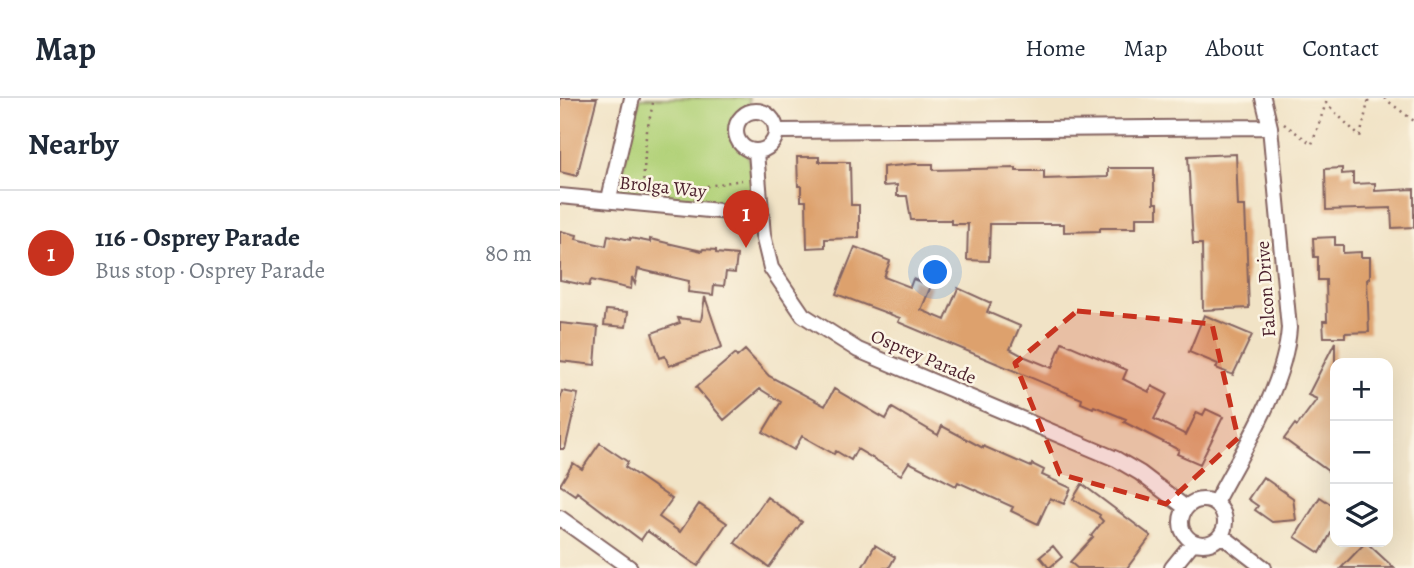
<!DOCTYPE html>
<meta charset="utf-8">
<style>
:root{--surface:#fff;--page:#f6f6f7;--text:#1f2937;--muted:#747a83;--line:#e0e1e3;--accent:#c8321e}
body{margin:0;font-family:Alegreya,serif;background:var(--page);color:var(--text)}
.controls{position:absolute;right:21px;bottom:21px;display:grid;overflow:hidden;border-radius:14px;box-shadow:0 7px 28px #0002}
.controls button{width:63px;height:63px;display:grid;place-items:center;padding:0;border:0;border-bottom:2px solid var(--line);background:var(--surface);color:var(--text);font:35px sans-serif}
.you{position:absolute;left:376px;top:175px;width:24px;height:24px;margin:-18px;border:5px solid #fff;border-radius:50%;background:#1a73e8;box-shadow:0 0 0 10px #1a73e833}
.badge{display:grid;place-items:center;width:46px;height:46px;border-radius:50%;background:var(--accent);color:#fff;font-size:23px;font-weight:700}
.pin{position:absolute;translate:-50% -58px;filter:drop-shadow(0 2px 4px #0008)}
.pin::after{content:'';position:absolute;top:37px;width:24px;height:21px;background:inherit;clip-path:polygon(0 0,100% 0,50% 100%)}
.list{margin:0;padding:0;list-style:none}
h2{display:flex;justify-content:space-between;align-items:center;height:91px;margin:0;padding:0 28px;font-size:30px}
h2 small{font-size:23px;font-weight:400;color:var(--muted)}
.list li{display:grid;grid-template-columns:46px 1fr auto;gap:21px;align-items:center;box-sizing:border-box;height:126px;padding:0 28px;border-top:2px solid var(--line)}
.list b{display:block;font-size:26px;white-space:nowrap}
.list p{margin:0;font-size:23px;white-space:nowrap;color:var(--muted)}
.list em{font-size:23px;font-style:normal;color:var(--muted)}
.icon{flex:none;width:38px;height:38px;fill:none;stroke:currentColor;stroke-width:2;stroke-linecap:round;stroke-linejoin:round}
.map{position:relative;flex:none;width:854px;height:470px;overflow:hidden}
header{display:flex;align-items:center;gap:42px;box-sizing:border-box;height:98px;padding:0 35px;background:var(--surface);border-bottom:2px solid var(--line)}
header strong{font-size:33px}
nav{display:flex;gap:38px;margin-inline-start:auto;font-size:24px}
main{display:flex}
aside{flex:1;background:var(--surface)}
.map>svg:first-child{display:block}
.green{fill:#b2d279;stroke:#7e7852;stroke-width:2}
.building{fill:#dda16d}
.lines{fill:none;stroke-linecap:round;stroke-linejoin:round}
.street-casing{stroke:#846461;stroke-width:18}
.path{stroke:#846461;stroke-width:2.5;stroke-dasharray:2 5;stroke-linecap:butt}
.street{stroke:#fff;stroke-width:14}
.marked{fill:#c8321e;fill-opacity:0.2;stroke:#c8321e;stroke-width:5;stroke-dasharray:14 9;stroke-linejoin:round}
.labels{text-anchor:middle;stroke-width:5;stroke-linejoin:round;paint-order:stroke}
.street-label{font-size:19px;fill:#4a1f2b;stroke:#fcf5e5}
</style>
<header>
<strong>Map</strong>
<nav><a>Home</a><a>Map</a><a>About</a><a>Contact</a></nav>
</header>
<main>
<aside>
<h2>Nearby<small></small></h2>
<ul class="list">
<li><span class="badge">1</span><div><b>116 - Osprey Parade</b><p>Bus stop · Osprey Parade</p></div><em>80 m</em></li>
</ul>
</aside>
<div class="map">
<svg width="854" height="470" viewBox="0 0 854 470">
<rect width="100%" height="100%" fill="#fcf5e5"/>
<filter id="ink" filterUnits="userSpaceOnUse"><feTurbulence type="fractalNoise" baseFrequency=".0143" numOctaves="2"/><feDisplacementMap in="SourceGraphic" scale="14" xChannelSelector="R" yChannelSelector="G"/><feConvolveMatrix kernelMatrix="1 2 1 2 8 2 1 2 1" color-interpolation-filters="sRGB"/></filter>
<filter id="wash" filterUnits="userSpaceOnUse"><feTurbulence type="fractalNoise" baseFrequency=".00686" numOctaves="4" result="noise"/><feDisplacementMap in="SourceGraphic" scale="28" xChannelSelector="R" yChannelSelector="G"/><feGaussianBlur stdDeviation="1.57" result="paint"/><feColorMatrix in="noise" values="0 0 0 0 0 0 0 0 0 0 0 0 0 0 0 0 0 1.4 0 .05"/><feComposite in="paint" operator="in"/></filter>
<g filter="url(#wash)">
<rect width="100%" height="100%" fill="#f1e3c6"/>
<path class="green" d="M80 0H189V6C164 27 162 37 188 57L195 98 191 107 61 96 59 86Z"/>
<g id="blocks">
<path class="building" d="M0 0H37L17 78 0 74Z
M676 56 678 108H685L689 210 643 212 642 146H633L628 58Z
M237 59H259V64H290L291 107H299V140L265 141V149L247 150 246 103H241V88H238Z
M354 66H373V72L456 70V73H484V81L548 79V70H594V105H598V119H576V130H540V133L504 134V126H430L429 163 407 162 408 126H391V122H351L347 98H337V87L323 88V69Z
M782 70V76L793 75V86L815 85V93L854 91V129L832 130 831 110 766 112 765 71Z
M0 133 17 137 16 141 46 148 48 137 70 142V140L90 144V141L142 153 143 151 156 152V155L177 157 175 175 166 174 164 188 154 187 153 197 128 194 129 183 78 171 75 186 72 179 71 191 31 182 29 188 0 182Z
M775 139V147H783V155L801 154V159H810V180L807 181 809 234 785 235V239H764L763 223H767L766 182H758V159H754L753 140Z
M295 149 330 163 324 179 350 189 353 181 371 188 361 212 385 222 398 190 431 205 427 214 460 228 450 251 463 258 492 270 502 244 567 272 563 281 589 294 592 288 607 296 594 321 626 337 637 314 643 317 646 311 663 319 640 366 617 356 619 352 564 324 566 321 534 308 533 310 521 305 522 301 338 224 340 220 276 196Z
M145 199 162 249 109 268 105 258 100 260 92 235 120 225 118 220 141 223Z
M46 212 68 214 66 229 44 227Z
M644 217 692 237 673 277 656 270 658 266 629 254Z
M0 225 38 229 35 267 0 263Z
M775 244V363L768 373 724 341 735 326 737 328 757 301 748 297Z
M185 252 209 278 265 308 274 291 326 321 332 310 378 337 382 328 423 350V348L471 369 472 366 484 372 482 377 511 390 504 406 490 400 478 426 451 413 453 409 398 384 396 388 349 364 341 377 297 351 291 362 276 353 274 356 242 338 234 352 203 334 221 304 200 291 164 322 136 289 175 256 177 259Z
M2 293 18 296 5 351H0V303Z
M40 345 68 364 65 369 112 401 99 419 120 434 139 406 167 425 138 468 87 433 81 442 17 394 15 397 0 387 13 365 22 371Z
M703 379 733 400 736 422 712 424 695 412 698 408 688 401Z
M522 386 591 438 567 470H517L510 464 533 439 531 438 543 423 539 419 540 417 513 401Z
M207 399 242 424 209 469 175 445Z
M760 399 775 409V428L760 455 735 439Z
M806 444 834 470H781Z
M315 447 335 459 329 470H302Z
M493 448 502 459 489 470 480 459Z"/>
</g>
</g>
<g filter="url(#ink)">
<use href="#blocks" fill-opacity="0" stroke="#846461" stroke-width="2"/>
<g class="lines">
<defs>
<path id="street" d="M176 33a20 20 0 1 1 40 0a20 20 0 1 1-40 0Z
M217 33 710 29
M196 54 203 137 211 170 243 217 298 252 556 361 580 375 626 410
M0 98 202 117
M49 101 72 0
M621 424a22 22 0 1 1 44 0a22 22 0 1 1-44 0Z
M655 405C682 353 725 289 729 230L710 29 703 0
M0 420 70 470
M661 437 704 470
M612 470 633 444"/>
</defs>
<use href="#street" class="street-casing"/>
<path class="path" d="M824 0 854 23
M724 26 752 46 766 5 800 39 809 0
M83 90 86 38 94 0
M119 93 182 82"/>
<use href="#street" class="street"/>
</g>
</g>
<path class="marked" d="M517 213 652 226 678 340 606 406 500 376 455 265Z"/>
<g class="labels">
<g class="street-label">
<text transform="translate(103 88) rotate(6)" y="7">Brolga Way</text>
<text transform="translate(705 191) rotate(-94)" y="7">Falcon Drive</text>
<text transform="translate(364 258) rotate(23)" y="7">Osprey Parade</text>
</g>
</g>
</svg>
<div class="controls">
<button>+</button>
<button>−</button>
<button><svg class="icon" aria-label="layers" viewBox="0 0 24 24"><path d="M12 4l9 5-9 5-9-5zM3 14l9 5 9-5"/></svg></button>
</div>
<div class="you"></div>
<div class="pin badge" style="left:186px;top:150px">1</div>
</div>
</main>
